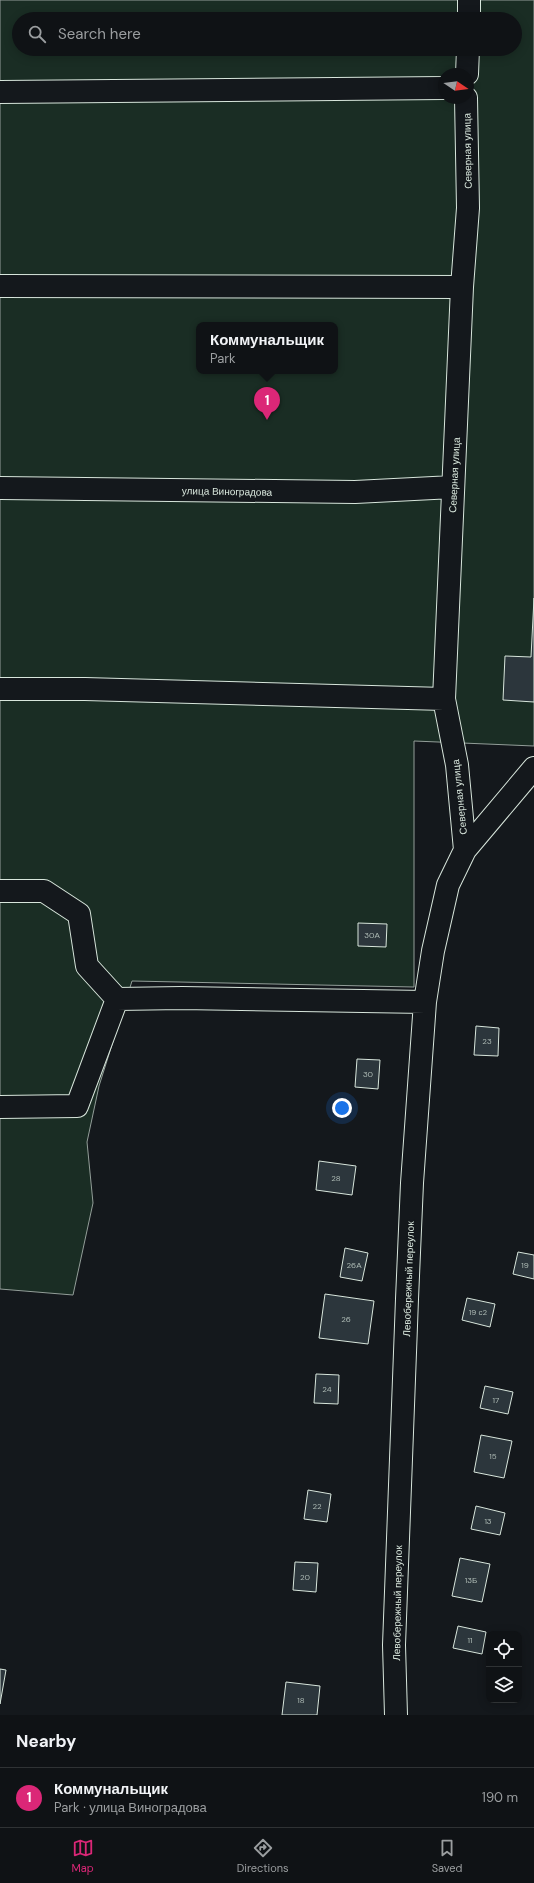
<!DOCTYPE html>
<meta charset="utf-8">
<style>
:root{--surface:#0f1215;--page:#1d2022;--text:#f1f3f6;--muted:#9b9ea0;--line:#2f3234;--accent:#db2777}
body{margin:0;font-family:"DM Sans",sans-serif;background:var(--page);color:var(--text)}
.controls{position:absolute;right:12px;bottom:12px;display:grid;overflow:hidden;border-radius:8px;box-shadow:0 2px 10px #0003}
.controls button{width:36px;height:36px;display:grid;place-items:center;padding:0;border:0;border-bottom:1px solid var(--line);background:var(--surface);color:var(--text);font:20px sans-serif}
.compass{position:absolute;left:438px;top:68px;width:36px;height:36px;border-radius:50%;background:var(--surface);box-shadow:0 2px 10px #0003;rotate:103deg}
.you{position:absolute;left:342px;top:1108px;width:14px;height:14px;margin:-10px;border:3px solid #fff;border-radius:50%;background:#1a73e8;box-shadow:0 0 0 6px #1a73e833}
.badge{display:grid;place-items:center;width:26px;height:26px;border-radius:50%;background:var(--accent);color:#fff;font-size:13px;font-weight:700}
.pin{position:absolute;translate:-50% -33px;filter:drop-shadow(0 1px 2px #0008)}
.pin::after{content:'';position:absolute;top:21px;width:14px;height:12px;background:inherit;clip-path:polygon(0 0,100% 0,50% 100%)}
.popup{position:absolute;left:196px;top:322px;width:142px;height:52px;box-sizing:border-box;display:grid;place-content:center;border-radius:8px;background:var(--surface);filter:drop-shadow(0 1px 3px #0005);font-size:13px;white-space:nowrap;color:var(--muted)}
.popup b{font-size:15px;color:var(--text)}
.popup::after{content:'';position:absolute;left:50%;top:100%;margin-left:-8px;border:8px solid transparent;border-top-color:var(--surface)}
.list{margin:0;padding:0;list-style:none}
h2{display:flex;justify-content:space-between;align-items:center;height:52px;margin:0;padding:0 16px;font-size:17px}
h2 small{font-size:13px;font-weight:400;color:var(--muted)}
.list li{display:grid;grid-template-columns:26px 1fr auto;gap:12px;align-items:center;box-sizing:border-box;height:60px;padding:0 16px;border-top:1px solid var(--line)}
.list b{display:block;font-size:15px;white-space:nowrap}
.list p{margin:0;font-size:13px;white-space:nowrap;color:var(--muted)}
.list em{font-size:13px;font-style:normal;color:var(--muted)}
.icon{flex:none;width:22px;height:22px;fill:none;stroke:currentColor;stroke-width:2;stroke-linecap:round;stroke-linejoin:round}
.map{position:relative;flex:none;width:534px;height:1715px;overflow:hidden}
.search{position:absolute;background:var(--surface);box-shadow:0 2px 10px #0003;left:12px;right:12px;top:12px;height:44px;display:flex;align-items:center;gap:10px;box-sizing:border-box;padding:0 14px;border-radius:22px;color:var(--muted);font-size:15px}
.sheet{height:112px;background:var(--surface)}
nav{display:flex;justify-content:space-around;align-items:center;box-sizing:border-box;height:56px;border-top:1px solid var(--line);background:var(--surface);font-size:11px;color:var(--muted)}
nav a{display:grid;justify-items:center;gap:2px}
nav .on{color:var(--accent)}
.map>svg:first-child{display:block}
.green{fill:#1a2d24;stroke:#939e99;fill-rule:evenodd}
.building{fill:#2c363c;stroke:#d8e6dc}
.lines{fill:none;stroke-linecap:round;stroke-linejoin:round}
.minor-casing{stroke:#d8e6dc;stroke-width:24}
.minor{stroke:#14181c;stroke-width:22}
.labels{text-anchor:middle;stroke-width:3;stroke-linejoin:round;paint-order:stroke}
.number-label{font-size:8px;fill:#adbab4}
.street-label{font-size:10px;fill:#d8e6dc;stroke:#14181c}
</style>
<div class="map">
<svg width="534" height="1715" viewBox="0 0 534 1715">
<rect width="100%" height="100%" fill="#14181c"/>
<path class="green" d="M0 0H534V746L414 741V987L132 981 99 1086 87 1142 93 1203 73 1295 0 1289ZM19 19H515V49H19ZM444 74H468V98H444ZM199 325H335V371H199Z"/>
<path class="building" d="M534 598V702L503 700 505 656 531 657Z
M358 923 387 924 386 947 358 946Z
M476 1026 499 1028 498 1056 474 1055Z
M357 1059 380 1060 378 1089 355 1087Z
M319 1161 356 1166 352 1195 316 1190Z
M345 1248 368 1253 362 1281 340 1277Z
M518 1252 534 1255V1279L513 1274Z
M325 1294 374 1301 368 1344 319 1338Z
M467 1298 495 1304 490 1327 462 1320Z
M316 1374 339 1375 338 1404 314 1403Z
M485 1386 513 1392 508 1414 480 1408Z
M481 1435 512 1441 504 1478 474 1472Z
M308 1490 331 1494 327 1522 304 1519Z
M476 1506 505 1513 500 1535 471 1529Z
M460 1558 490 1564 482 1602 452 1596Z
M295 1562 318 1563 316 1592 293 1590Z
M458 1626 486 1632 482 1654 453 1648Z
M0 1669 6 1670 0 1704Z
M286 1682 320 1686 317 1715H282Z"/>
<g class="lines">
<defs>
<path id="minor" d="M469 19V0
M467 74 468 49
M0 92 444 88
M0 286 462 287
M0 488 355 492 453 487
M0 689H85L444 699
M465 850 457 765 444 699 462 287 468 208 466 98
M0 891H44L79 914 87 966 117 999 182 998 425 1002
M0 1107 77 1106 117 999
M396 1715 394 1645 407 1299 412 1183 425 1002 433 951 448 885 465 850 534 768"/>
</defs>
<use href="#minor" class="minor-casing"/>
<use href="#minor" class="minor"/>
</g>
<g class="labels">
<g class="number-label">
<text x="372" y="938">30А</text>
<text x="487" y="1044">23</text>
<text x="368" y="1077">30</text>
<text x="336" y="1181">28</text>
<text x="354" y="1268">26А</text>
<text x="525" y="1268">19</text>
<text x="478" y="1315">19 с2</text>
<text x="346" y="1322">26</text>
<text x="327" y="1392">24</text>
<text x="496" y="1403">17</text>
<text x="493" y="1459">15</text>
<text x="317" y="1509">22</text>
<text x="488" y="1524">13</text>
<text x="305" y="1580">20</text>
<text x="471" y="1583">13Б</text>
<text x="470" y="1643">11</text>
<text x="301" y="1703">18</text>
</g>
<g class="street-label">
<text transform="translate(467 151) rotate(-91)" y="4">Северная улица</text>
<text transform="translate(454 475) rotate(-87)" y="4">Северная улица</text>
<text transform="translate(227 491) rotate(1)" y="4">улица Виноградова</text>
<text transform="translate(459 797) rotate(-96)" y="4">Северная улица</text>
<text transform="translate(408 1279) rotate(-88)" y="4">Левобережный переулок</text>
<text transform="translate(397 1603) rotate(-89)" y="4">Левобережный переулок</text>
</g>
</g>
</svg>
<div class="controls">
<button><svg class="icon" aria-label="locate" viewBox="0 0 24 24"><circle cx="12" cy="12" r="6"/><path d="M12 2v4M12 18v4M2 12h4M18 12h4"/></svg></button>
<button><svg class="icon" aria-label="layers" viewBox="0 0 24 24"><path d="M12 4l9 5-9 5-9-5zM3 14l9 5 9-5"/></svg></button>
</div>
<svg class="compass" viewBox="-18 -18 36 36"><path d="M0-13l5 13h-10z" fill="#e53935"/><path d="M0 13l5-13h-10z" fill="#9b9ea0"/></svg>
<div class="you"></div>
<div class="pin badge" style="left:267px;top:420px">1</div>
<div class="popup"><b>Коммунальщик</b>Park</div>
<div class="search"><svg class="icon" aria-label="search" viewBox="0 0 24 24"><circle cx="10" cy="10" r="6"/><path d="M15 15l6 6"/></svg>Search here</div>
</div>
<section class="sheet">
<h2>Nearby<small></small></h2>
<ul class="list">
<li><span class="badge">1</span><div><b>Коммунальщик</b><p>Park · улица Виноградова</p></div><em>190 m</em></li>
</ul>
</section>
<nav>
<a class="on"><svg class="icon" aria-label="map" viewBox="0 0 24 24"><path d="M3 6l6-2 6 2 6-2v14l-6 2-6-2-6 2zM9 4v14M15 6v14"/></svg>Map</a>
<a><svg class="icon" aria-label="directions" viewBox="0 0 24 24"><path d="M12 3l9 9-9 9-9-9zM9 14v-3h6M13 9l2 2-2 2"/></svg>Directions</a>
<a><svg class="icon" aria-label="saved" viewBox="0 0 24 24"><path d="M7 4h10v16l-5-4-5 4z"/></svg>Saved</a>
</nav>
